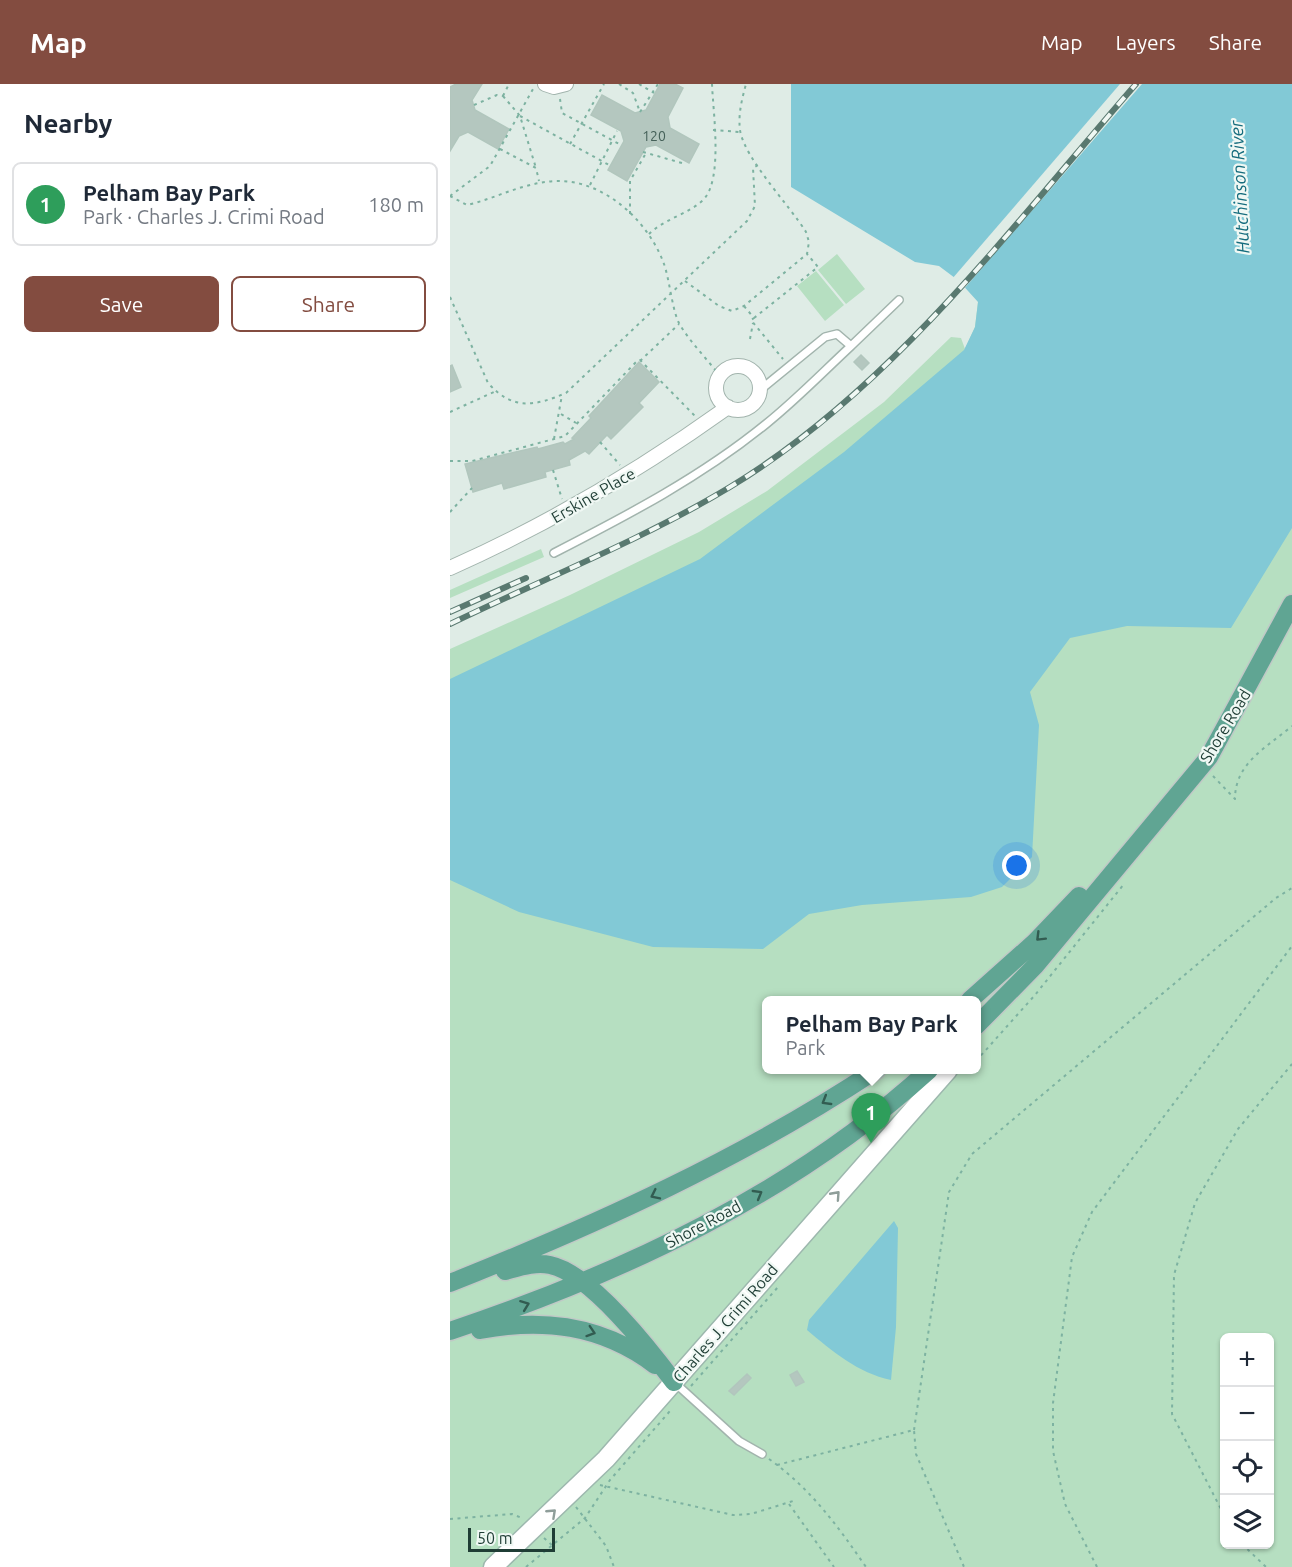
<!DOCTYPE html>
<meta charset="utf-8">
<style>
:root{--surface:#fff;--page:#f2f2f3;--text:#1f2937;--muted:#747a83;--line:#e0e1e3;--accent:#834c40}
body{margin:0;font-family:Ubuntu,sans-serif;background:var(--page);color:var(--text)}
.controls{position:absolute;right:18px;bottom:18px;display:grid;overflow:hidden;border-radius:9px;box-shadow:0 2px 4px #0004}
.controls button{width:54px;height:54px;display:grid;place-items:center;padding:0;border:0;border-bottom:2px solid var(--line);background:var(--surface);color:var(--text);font:30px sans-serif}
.scale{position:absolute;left:18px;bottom:15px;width:87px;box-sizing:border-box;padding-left:6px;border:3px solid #1f3d35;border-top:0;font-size:16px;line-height:21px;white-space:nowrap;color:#1f3d35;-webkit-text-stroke:4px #f0f8f4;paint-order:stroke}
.you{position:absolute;left:567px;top:782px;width:21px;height:21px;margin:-15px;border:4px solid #fff;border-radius:50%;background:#1a73e8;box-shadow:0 0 0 9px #1a73e833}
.badge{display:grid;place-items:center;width:39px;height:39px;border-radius:50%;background:var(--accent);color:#fff;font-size:20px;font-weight:700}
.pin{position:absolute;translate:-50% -50px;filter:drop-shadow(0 2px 3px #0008)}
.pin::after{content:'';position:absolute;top:32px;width:21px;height:18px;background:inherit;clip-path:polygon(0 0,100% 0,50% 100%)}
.popup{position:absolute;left:312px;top:912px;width:219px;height:78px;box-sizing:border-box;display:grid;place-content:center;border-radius:9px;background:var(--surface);filter:drop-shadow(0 2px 4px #0005);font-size:20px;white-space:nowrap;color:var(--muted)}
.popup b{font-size:22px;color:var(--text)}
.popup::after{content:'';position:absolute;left:50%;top:100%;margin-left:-12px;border:12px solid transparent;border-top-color:var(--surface)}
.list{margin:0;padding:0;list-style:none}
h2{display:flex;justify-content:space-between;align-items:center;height:78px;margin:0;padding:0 24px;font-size:26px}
h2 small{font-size:20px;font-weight:400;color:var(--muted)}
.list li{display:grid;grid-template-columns:39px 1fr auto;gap:18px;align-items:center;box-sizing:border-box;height:84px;margin:0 12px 12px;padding:0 12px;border:2px solid var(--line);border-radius:9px}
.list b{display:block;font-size:22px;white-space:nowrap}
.list p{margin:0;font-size:20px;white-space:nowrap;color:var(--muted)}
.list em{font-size:20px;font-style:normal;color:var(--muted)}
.actions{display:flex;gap:12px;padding:18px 24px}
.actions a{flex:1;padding:14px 0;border:2px solid var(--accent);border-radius:9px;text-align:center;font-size:21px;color:var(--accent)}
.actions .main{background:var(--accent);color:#fff}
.icon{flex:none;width:33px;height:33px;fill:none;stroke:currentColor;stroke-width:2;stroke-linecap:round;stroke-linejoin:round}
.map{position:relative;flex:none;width:842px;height:1483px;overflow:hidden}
header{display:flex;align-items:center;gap:36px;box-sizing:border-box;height:84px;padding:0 30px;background:var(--accent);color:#fff}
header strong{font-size:28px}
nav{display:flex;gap:33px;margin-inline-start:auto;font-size:21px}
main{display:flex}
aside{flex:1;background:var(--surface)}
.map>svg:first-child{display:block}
.green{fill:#b6dfc1;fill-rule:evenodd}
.water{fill:#82c9d6}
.pier{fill:#dfece6}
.building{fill:#b4c7bf;stroke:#b1c6bd;stroke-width:1.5}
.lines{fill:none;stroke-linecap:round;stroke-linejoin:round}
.lane-casing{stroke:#a2b4ad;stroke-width:10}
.street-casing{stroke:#a2b4ad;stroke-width:16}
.secondary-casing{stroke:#9db8ae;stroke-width:21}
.primary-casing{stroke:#c0c9c6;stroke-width:21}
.path{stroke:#7db2a1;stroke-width:2;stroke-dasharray:3 4.5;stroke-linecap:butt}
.lane{stroke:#fff;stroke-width:7}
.street{stroke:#fff;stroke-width:14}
.secondary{stroke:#fff;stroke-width:18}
.primary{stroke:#60a593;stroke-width:18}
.rail-casing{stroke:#597970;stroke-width:6}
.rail{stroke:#f0f8f4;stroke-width:4;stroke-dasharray:11;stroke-linecap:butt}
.oneway{stroke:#325c51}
.oneway2{stroke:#8f9e9a}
.labels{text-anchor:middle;stroke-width:4.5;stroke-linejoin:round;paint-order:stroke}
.number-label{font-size:14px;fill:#446058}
.street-label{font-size:16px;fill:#1f3d35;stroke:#f0f8f4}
.water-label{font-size:18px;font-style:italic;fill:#156c7d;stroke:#f0f8f4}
</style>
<header>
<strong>Map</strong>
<nav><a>Map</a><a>Layers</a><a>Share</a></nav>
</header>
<main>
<aside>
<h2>Nearby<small></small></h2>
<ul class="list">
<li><span class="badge" style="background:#2e9e5b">1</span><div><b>Pelham Bay Park</b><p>Park · Charles J. Crimi Road</p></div><em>180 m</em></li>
</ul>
<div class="actions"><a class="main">Save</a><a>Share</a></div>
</aside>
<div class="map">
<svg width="842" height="1483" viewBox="0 0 842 1483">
<rect width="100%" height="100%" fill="#dfece6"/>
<path class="green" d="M387 170 415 205 396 220 368 186Z
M366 187 394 221 375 237 347 202Z
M528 218 557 233 456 626 842 407V1483H0V565L120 511 249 448 317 407 434 318 501 253 511 254 515 265 525 243ZM316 916H526V986H316ZM774 1254H820V1460H774Z
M91 465 94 473 0 514V506Z"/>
<path class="water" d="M341 0H842V444L781 544 677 542 620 554 580 608 589 641 582 773 552 803 521 813 412 821 359 830 313 865 203 863 69 828 0 796V595L250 475 394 368 514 266 525 243 528 218 509 197 489 182 465 178 341 103Z
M444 1137 448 1144 446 1243 441 1296C408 1289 382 1267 357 1246L359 1236Z"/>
<path class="pier" d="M670 0H692L513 206 502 195Z"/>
<path class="building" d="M6 0H32L22 16 25 26 59 45 48 65 18 48 9 52 0 67V3Z
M210 0H225L233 4 218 33 220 44 249 60 239 79 206 61 196 63 177 97 158 86 174 57 171 47 141 31 152 11 185 29 196 26Z
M411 271 419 279 412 286 404 278Z
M189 278 209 298 189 319 193 323 161 355 157 351 139 370 135 367 119 376 120 381 95 388 96 393 54 405 52 399 23 408 15 380 87 363 88 365 113 358 115 360 124 355 122 354 141 334 139 332Z
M2 281 11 303 0 308V282Z
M347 1287 354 1298 346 1302 340 1291Z
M297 1290 301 1294 284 1311 279 1307Z"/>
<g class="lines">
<defs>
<path id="lane" d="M309 307 375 253 387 250 401 262 449 216
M104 469C178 431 251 393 316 340 346 316 373 288 401 262
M224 1298 289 1357 312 1370"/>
<path id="street" d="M95 0 104 3 116 0
M266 304a22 22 0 1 1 44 0a22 22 0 1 1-44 0Z
M0 484C99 440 190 386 278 323"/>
<path id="secondary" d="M43 1483 156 1375 498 986"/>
<path id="primary" d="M520 916 585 858 629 812
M526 942 585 882 759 673 842 520
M55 1187C70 1183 85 1178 100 1181 140 1189 200 1266 224 1298
M0 1199C148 1140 293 1074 426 986
M30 1246C93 1234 152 1241 205 1281
M0 1247C173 1189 343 1110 479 986"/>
</defs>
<use href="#lane" class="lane-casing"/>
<use href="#street" class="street-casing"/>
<use href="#secondary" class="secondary-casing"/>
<use href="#primary" class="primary-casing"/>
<path class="path" d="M169 0 183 9 190 28
M189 0 204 9
M53 12 70 32 86 84
M53 12 59 0
M110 15 112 29 171 61
M24 21 47 11 53 12
M190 28 208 0
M70 32 159 81
M263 46 290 48
M120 60 154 0
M50 65 86 84 89 97
M193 68 232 79 234 76
M140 101 167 47
M0 112 17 121C47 114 72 99 105 97 153 95 198 136 214 180 220 197 222 227 230 241 241 259 257 275 270 292
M0 112 40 82 83 5
M180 130V97L196 69
M199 150C214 135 241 129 254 115 273 94 263 28 262 0
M235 197 269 222 282 227 294 222 357 170 359 158 356 148C340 122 294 74 290 46 288 30 292 15 296 0
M0 213 38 299C63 327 85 322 116 309L297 137 305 122 303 84 308 81
M294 222 304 234 301 236 333 275
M304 234 368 183 357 170
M300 255 303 239
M190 277 229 240
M0 328 46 307
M111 330 126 339
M104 355 112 311
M150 358 170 381
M0 377H22L115 352 187 277 190 276 245 332
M103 386 112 415
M0 428 22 404
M763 692 785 715C785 679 816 664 842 642
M526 977 585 911 674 800
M241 1302 328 1203
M464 1346 499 1108 522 1070 826 814 842 804
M319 1375C361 1405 387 1441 416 1483
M327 1381 464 1346 466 1370 514 1483
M150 1401 283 1431 301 1430 343 1417
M339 1420 384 1483
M126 1423 156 1462 164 1483
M774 1431 722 1330 724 1191 745 1119 788 1045 842 980
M0 1435 62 1430 72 1434
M94 1454 103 1462
M792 1460 816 1483
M76 1483 135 1434 160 1396 220 1327
M647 1483 615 1420 603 1367V1319L622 1173 642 1128 842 862"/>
<use href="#lane" class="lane"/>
<use href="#street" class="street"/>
<use href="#secondary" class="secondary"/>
<use href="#primary" class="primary"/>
<defs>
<path id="rail" d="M0 528 76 494
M0 540C93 495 192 456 280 403 441 306 564 140 686 0"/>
</defs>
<use href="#rail" class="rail-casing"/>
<use href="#rail" class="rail"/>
</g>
<defs><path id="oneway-chevron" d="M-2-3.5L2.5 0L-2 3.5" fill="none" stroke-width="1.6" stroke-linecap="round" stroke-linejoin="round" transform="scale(1.5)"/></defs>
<g class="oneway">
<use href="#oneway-chevron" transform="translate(590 853) rotate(135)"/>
<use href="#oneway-chevron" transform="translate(376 1017) rotate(149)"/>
<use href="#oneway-chevron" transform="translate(308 1110) rotate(-30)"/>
<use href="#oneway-chevron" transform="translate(205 1111) rotate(154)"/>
<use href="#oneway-chevron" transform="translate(75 1221) rotate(-21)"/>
<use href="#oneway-chevron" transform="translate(141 1248) rotate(18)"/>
</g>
<g class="oneway2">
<use href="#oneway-chevron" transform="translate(386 1111) rotate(-48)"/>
<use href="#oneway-chevron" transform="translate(102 1429) rotate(-43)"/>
</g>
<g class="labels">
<g class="number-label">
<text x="204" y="57">120</text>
</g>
<g class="street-label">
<text transform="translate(143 411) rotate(-30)" y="6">Erskine Place</text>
<text transform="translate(775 642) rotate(-59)" y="6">Shore Road</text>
<text transform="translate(253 1140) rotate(-28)" y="6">Shore Road</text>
<text transform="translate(275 1239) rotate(-49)" y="6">Charles J. Crimi Road</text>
</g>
<g class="water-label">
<text transform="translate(790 103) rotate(-93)" y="6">Hutchinson River</text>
</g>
</g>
</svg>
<div class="controls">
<button>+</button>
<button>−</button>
<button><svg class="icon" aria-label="locate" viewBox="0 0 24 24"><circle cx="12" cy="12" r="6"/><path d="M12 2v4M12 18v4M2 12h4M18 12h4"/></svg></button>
<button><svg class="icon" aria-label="layers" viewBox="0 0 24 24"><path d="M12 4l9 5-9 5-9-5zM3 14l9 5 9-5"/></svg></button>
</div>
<div class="scale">50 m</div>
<div class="you"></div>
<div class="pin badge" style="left:421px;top:1059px;background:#2e9e5b">1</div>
<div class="popup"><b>Pelham Bay Park</b>Park</div>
</div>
</main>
